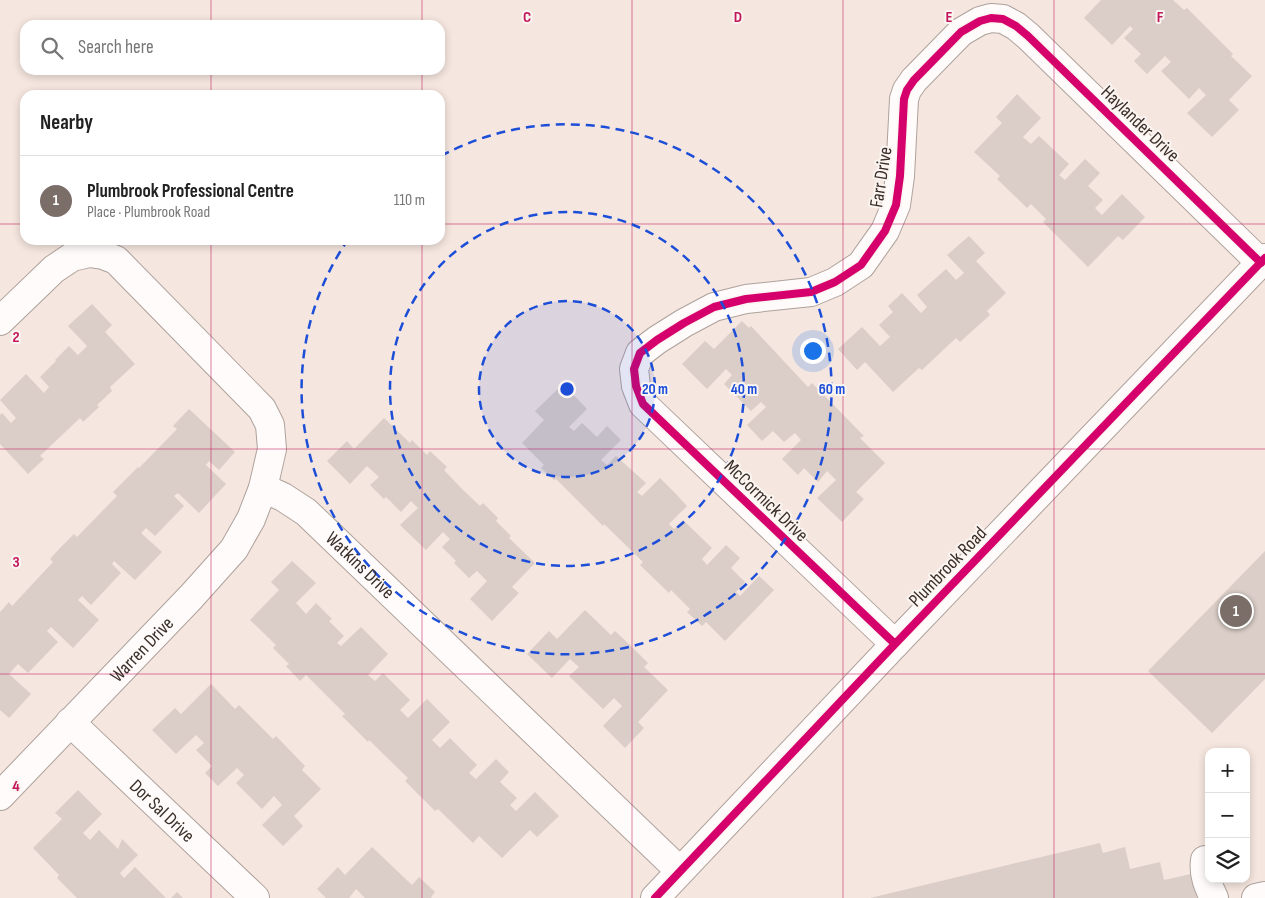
<!DOCTYPE html>
<meta charset="utf-8">
<style>
:root{--surface:#fff;--page:#f2f2f2;--text:#222;--muted:#767676;--line:#e0e0e0;--accent:#7b6e68}
body{margin:0;font-family:"Sofia Sans Condensed",sans-serif;background:var(--page);color:var(--text)}
.controls{position:absolute;right:15px;bottom:15px;display:grid;overflow:hidden;border-radius:10px;box-shadow:0 2px 8px #0003}
.controls button{width:45px;height:45px;display:grid;place-items:center;padding:0;border:0;border-bottom:1px solid var(--line);background:var(--surface);color:var(--text);font:25px sans-serif}
.you{position:absolute;left:812px;top:350px;width:18px;height:18px;margin:-12px;border:4px solid #fff;border-radius:50%;background:#1a73e8;box-shadow:0 0 0 8px #1a73e833}
.badge{display:grid;place-items:center;width:32px;height:32px;border-radius:50%;background:var(--accent);color:#fff;font-size:16px;font-weight:700}
.pin{position:absolute;translate:-50% -50%;border:2px solid #fff;box-shadow:0 1px 5px #0006}
.list{margin:0;padding:0;list-style:none}
h2{display:flex;justify-content:space-between;align-items:center;height:65px;margin:0;padding:0 20px;font-size:21px}
h2 small{font-size:16px;font-weight:400;color:var(--muted)}
.list li{display:grid;grid-template-columns:32px 1fr auto;gap:15px;align-items:center;box-sizing:border-box;height:90px;padding:0 20px;border-top:1px solid var(--line)}
.list b{display:block;font-size:19px;white-space:nowrap}
.list p{margin:0;font-size:16px;white-space:nowrap;color:var(--muted)}
.list em{font-size:16px;font-style:normal;color:var(--muted)}
.icon{flex:none;width:28px;height:28px;fill:none;stroke:currentColor;stroke-width:2;stroke-linecap:round;stroke-linejoin:round}
.map{position:relative;flex:none;width:1265px;height:898px;overflow:hidden}
.search{position:absolute;background:var(--surface);box-shadow:0 2px 8px #0003;left:20px;top:20px;width:425px;height:55px;display:flex;align-items:center;gap:12px;box-sizing:border-box;padding:0 18px;border-radius:15px;color:var(--muted);font-size:19px}
.panel{position:absolute;background:var(--surface);box-shadow:0 2px 8px #0003;left:20px;top:90px;width:425px;height:155px;border-radius:15px}
.map>svg:first-child{display:block}
.building{fill:#dbcec8}
.lines{fill:none;stroke-linecap:round;stroke-linejoin:round}
.minor-casing{stroke:#aea29c;stroke-width:30}
.minor{stroke:#fefbfa;stroke-width:28}
.cycleway-casing{stroke:#fbf5f2;stroke-width:11}
.cycleway{stroke:#d6006c;stroke-width:8}
.grid{fill:none;stroke:#c2185b;stroke-width:1;stroke-opacity:0.55}
.ring{fill:none;stroke:#1d4ed8;stroke-width:2.5;stroke-dasharray:9 6}
.labels{text-anchor:middle;stroke-width:4;stroke-linejoin:round;paint-order:stroke}
.street-label{font-size:19px;fill:#3a2e28;stroke:#fbf5f2}
.grid-label{font-size:16px;text-anchor:middle;font-weight:bold;fill:#c2185b;stroke:#fbf5f2;stroke-width:4;stroke-linejoin:round;paint-order:stroke}
.centre{fill:#1d4ed8;stroke:#fbf5f2;stroke-width:2.5}
.ring-label{font-size:15px;text-anchor:middle;font-weight:bold;fill:#1d4ed8;stroke:#fbf5f2;stroke-width:4;stroke-linejoin:round;paint-order:stroke}
</style>
<div class="map">
<svg width="1265" height="898" viewBox="0 0 1265 898">
<rect width="100%" height="100%" fill="#f5e6df"/>
<path class="building" d="M1101 0H1173L1184 10 1187 8 1233 54 1231 56 1252 76 1229 100 1239 110 1212 137 1187 113 1206 95 1199 88 1189 99 1161 71 1171 62 1165 56 1147 74 1134 61 1141 54 1124 38 1133 29 1130 26 1112 45 1084 18Z
M1017 94 1041 118 1023 137 1031 144 1039 136 1069 164 1059 175 1065 180 1085 159 1100 173 1088 186 1103 200 1095 208 1102 215 1122 194 1145 217 1123 240 1118 236 1088 267 1043 222 1046 219 1031 204 1027 208 997 179 1000 176 974 152 1002 123 996 117Z
M969 236 985 253 976 261 1006 293 987 311 990 315 960 342 956 338 922 370 919 368 893 392 865 362 857 370 838 349 862 327 880 346 890 337 879 325 893 312 888 306 902 293 921 313 927 307 917 295 946 269 956 280 964 273 947 255Z
M92 304 112 325 105 332 135 364 110 387 112 391 97 405 99 407 83 422 80 418 61 436 40 456 44 459 28 474 0 444V415L2 413 11 423 16 418 0 400 26 374 44 393 49 387 40 377 56 361 55 360 69 346 78 355 87 346 68 326Z
M742 321 749 328 751 326 808 387 812 383 864 436 860 438 885 463 856 492 864 499 842 522 817 498 836 480 827 471 818 482 804 468 798 475 782 459 801 440 795 433 784 442 773 431 762 441 747 425 766 407 761 402 751 411 724 384 732 375 726 369 707 389 682 364 705 341 714 349Z
M563 384 587 409 569 427 574 431 582 423 597 437 607 426 621 440 601 460 607 465 616 456 646 483 637 492 642 496 660 478 675 493 687 506 669 524 674 529 683 520 712 548 702 559 707 565 726 545 740 558 731 568 745 582 736 592 740 596 759 576 774 590 725 641 706 622 702 626 687 612 690 609 671 590 669 593 640 565 643 562 604 524 603 526 556 479 554 480 541 468 544 465 522 443 544 420 535 411Z
M189 409 235 452 219 470 209 461 206 465 226 484 199 513 178 493 174 496 184 506 155 536 146 528 141 533 162 552 135 580 114 561 112 564 121 573 91 605 82 596 78 600 99 620 73 648 51 627 47 631 58 642 28 673 18 664 9 674 31 694 9 718 0 710V612L9 602 12 606 53 562 50 559 60 548 74 534 77 537 117 496 113 492 138 467 139 468 177 429 173 426Z
M384 418 410 443 412 440 427 455 430 451 447 467 444 470 462 489 480 506 483 503 498 518 496 521 511 536 509 538 535 563 512 587 519 593 492 621 470 599 487 581 477 571 469 578 454 563 456 561 442 547 450 539 443 532 426 550 400 525 418 508 411 501 401 512 386 497 384 499 370 485 379 477 367 466 350 484 327 461 347 441 354 449Z
M1265 551V679L1212 733 1148 671Z
M292 561 316 583 296 603 306 614 316 603 332 619 329 621 344 636 337 643 341 646 361 627 388 654 368 675 375 681 383 673 410 700 400 710 408 718 427 699 450 722 432 740 440 748 450 738 477 765 469 773 476 779 496 759 509 772 500 782 517 798 510 805 516 811 535 792 559 816 537 837 530 830 502 858 479 836 473 843 438 809 435 811 405 781 408 778 369 740 368 742 342 716 345 714 306 675 300 681 286 666 289 664 273 648 276 645 250 620 279 590 271 582Z
M585 610 611 635 615 631 630 645 648 663 644 667 668 690 638 722 644 728 625 748 603 726 622 706 614 698 603 709 569 676 579 667 570 659 552 678 527 654 549 631 557 639Z
M211 684 235 709 239 705 273 739 276 736 305 766 302 770 321 789 294 816 303 826 283 846 262 825 282 805 274 796 262 809 236 783 244 775 237 768 218 786 205 773 212 766 196 750 204 743 196 735 176 754 152 730 175 708 181 714Z
M78 790 102 814 83 833 90 840 99 830 118 849 122 839 138 855 120 873 124 878 135 867 166 898H77L57 878 59 875 33 848 62 819 55 813Z
M1100 843 1103 853 1125 847 1130 869 1160 862 1164 880 1191 874 1197 898H870Z
M372 847 412 885 419 877 435 892 431 897 432 898H365L356 889 349 898H326L317 889 338 867 345 875Z
M177 892 183 898H171Z"/>
<g class="lines">
<defs>
<g id="minor">
<path id="s1" d="M0 321 54 269 72 257 89 253 103 255 116 260 262 409 270 425 272 449 263 488 283 497 306 512 680 871"/>
<path d="M895 644 643 404 636 386 634 369 640 353 657 340 684 323 714 307 746 299 811 292 835 282 861 265 885 231 896 205 900 176 904 99 907 90 914 80 961 32 980 21 991 18 1003 19 1016 26 1028 36 1261 263"/>
<path id="s2" d="M70 722 255 898"/>
<path id="s3" d="M0 796 191 597 234 549 251 519 263 488"/>
<path d="M1205 860C1203 874 1208 886 1214 898"/>
<path d="M655 898 895 644 1265 258"/>
<path d="M1256 898 1265 896"/>
</g>
</defs>
<use href="#minor" class="minor-casing"/>
<use href="#minor" class="minor"/>
<defs>
<path id="cycleway" d="M895 644 643 404 636 386 634 369 640 353 657 340 684 323 714 307 746 299 811 292 835 282 861 265 885 231 896 205 900 176 904 99 907 90 914 80 961 32 980 21 991 18 1003 19 1016 26 1028 36 1261 263
M655 898 895 644 1265 258"/>
</defs>
<use href="#cycleway" class="cycleway-casing"/>
<use href="#cycleway" class="cycleway"/>
</g>
<path class="grid" d="M211 0V25M422 0V25M632 0V898M843 0V898M1054 0V898M211 70V95M422 70V95M0 224H25M440 224H1265M211 240V898M422 240V898M0 449H1265M0 674H1265"/>
<circle cx="567" cy="389" r="88" fill="#1d4ed8" fill-opacity=".12"/>
<g class="ring">
<circle cx="567" cy="389" r="88"/>
<circle cx="567" cy="389" r="177"/>
<path d="M441 156A265 265 0 1 1 347 241"/>
</g>
<g class="labels">
<g class="street-label">
<text transform="translate(1141 123) rotate(44)" y="7">Haylander Drive</text>
<text transform="translate(880 177) rotate(-81)" y="7">Farr Drive</text>
<text transform="translate(767 500) rotate(44)" y="7">McCormick Drive</text>
<text dy="7" stroke="none"><textPath href="#s1" startOffset="558">Watkins Drive</textPath></text>
<text transform="translate(947 566) rotate(-46)" y="7">Plumbrook Road</text>
<text dy="7" stroke="none"><textPath href="#s3" startOffset="204">Warren Drive</textPath></text>
<text dy="7" stroke="none"><textPath href="#s2" startOffset="128">Dor Sal Drive</textPath></text>
</g>
</g>
<g class="grid-label">
<text x="527" y="22">C</text>
<text x="738" y="22">D</text>
<text x="949" y="22">E</text>
<text x="1160" y="22">F</text>
<text x="16" y="342">2</text>
<text x="16" y="567">3</text>
<text x="16" y="791">4</text>
</g>
<circle cx="567" cy="389" r="8" class="centre"/>
<g class="ring-label">
<text x="655" y="394">20 m</text>
<text x="744" y="394">40 m</text>
<text x="832" y="394">60 m</text>
</g>
</svg>
<div class="controls">
<button>+</button>
<button>−</button>
<button><svg class="icon" aria-label="layers" viewBox="0 0 24 24"><path d="M12 4l9 5-9 5-9-5zM3 14l9 5 9-5"/></svg></button>
</div>
<div class="you"></div>
<div class="pin badge" style="left:1236px;top:611px">1</div>
<div class="search"><svg class="icon" aria-label="search" viewBox="0 0 24 24"><circle cx="10" cy="10" r="6"/><path d="M15 15l6 6"/></svg>Search here</div>
<section class="panel">
<h2>Nearby<small></small></h2>
<ul class="list">
<li><span class="badge">1</span><div><b>Plumbrook Professional Centre</b><p>Place · Plumbrook Road</p></div><em>110 m</em></li>
</ul>
</section>
</div>
